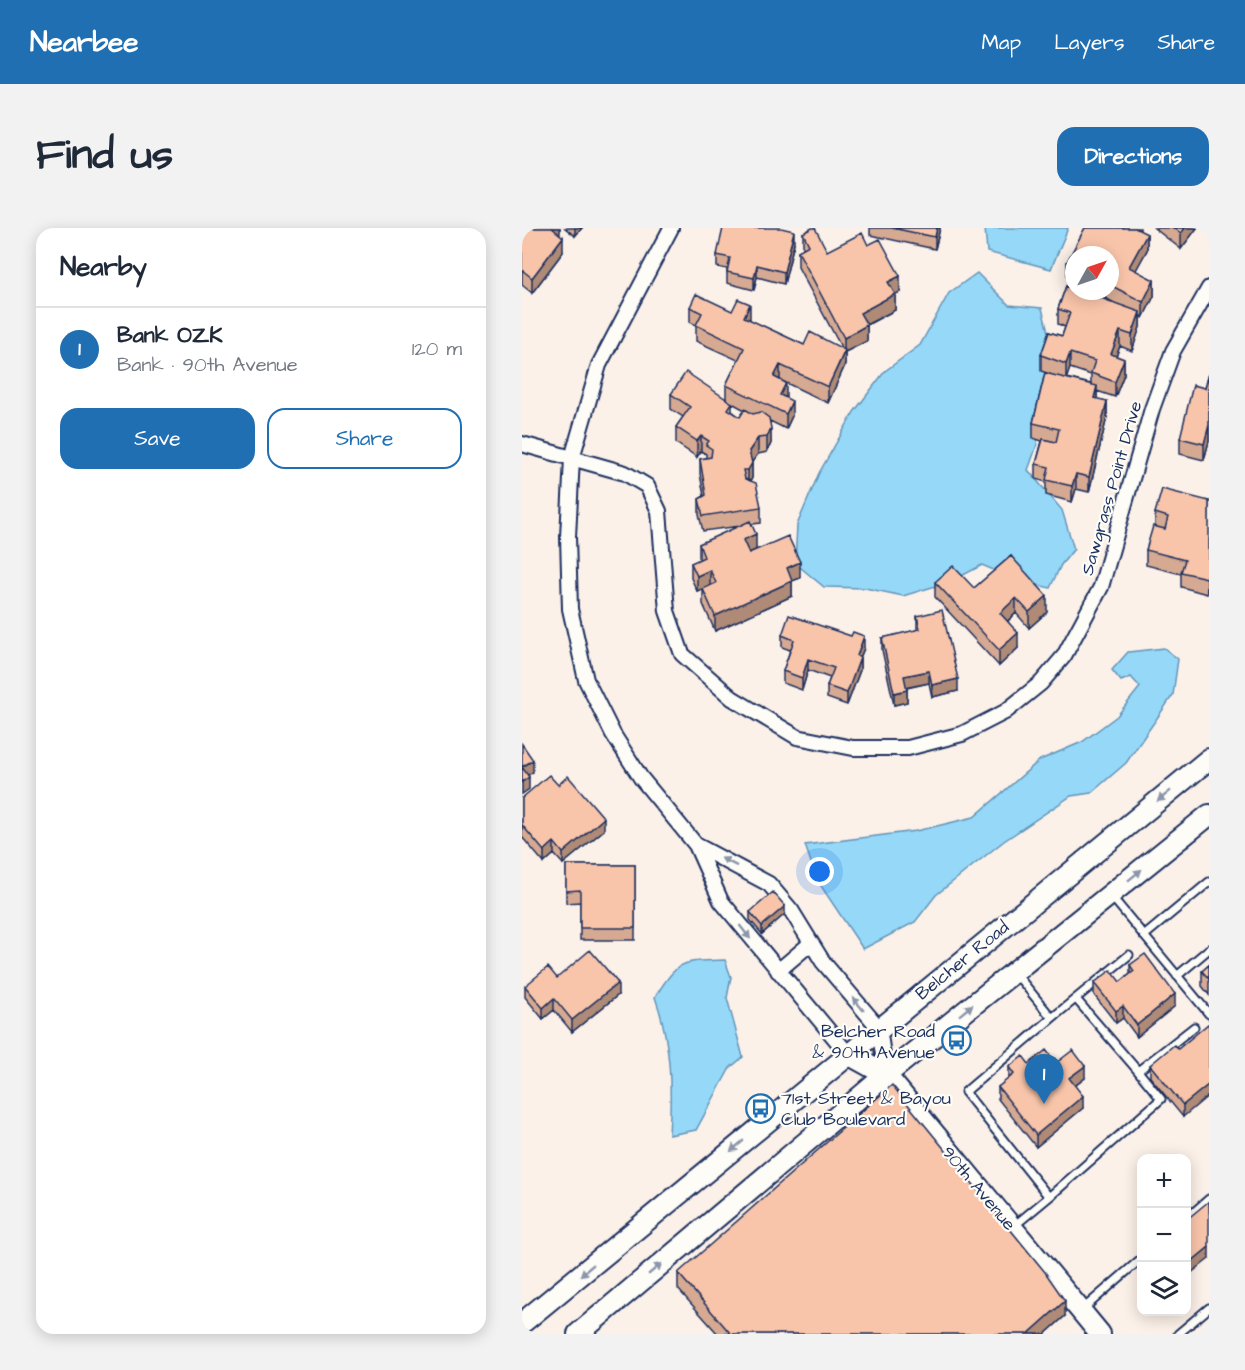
<!DOCTYPE html>
<meta charset="utf-8">
<style>
:root{--surface:#fff;--page:#f2f2f3;--text:#1f2937;--muted:#747a83;--line:#e0e1e3;--accent:#1f6fb2}
body{margin:0;font-family:"Architects Daughter",sans-serif;background:var(--page);color:var(--text)}
.controls{position:absolute;right:18px;bottom:18px;display:grid;overflow:hidden;border-radius:12px;box-shadow:0 3px 15px #0003}
.controls button{width:54px;height:54px;display:grid;place-items:center;padding:0;border:0;border-bottom:2px solid var(--line);background:var(--surface);color:var(--text);font:30px sans-serif}
.compass{position:absolute;left:543px;top:18px;width:54px;height:54px;border-radius:50%;background:var(--surface);box-shadow:0 3px 15px #0003;rotate:50deg}
.you{position:absolute;left:298px;top:644px;width:21px;height:21px;margin:-15px;border:4px solid #fff;border-radius:50%;background:#1a73e8;box-shadow:0 0 0 9px #1a73e833}
.badge{display:grid;place-items:center;width:39px;height:39px;border-radius:50%;background:var(--accent);color:#fff;font-size:20px;font-weight:700}
.pin{position:absolute;translate:-50% -50px;filter:drop-shadow(0 2px 3px #0008)}
.pin::after{content:'';position:absolute;top:32px;width:21px;height:18px;background:inherit;clip-path:polygon(0 0,100% 0,50% 100%)}
.list{margin:0;padding:0;list-style:none}
h2{display:flex;justify-content:space-between;align-items:center;height:78px;margin:0;padding:0 24px;font-size:26px}
h2 small{font-size:20px;font-weight:400;color:var(--muted)}
.list li{display:grid;grid-template-columns:39px 1fr auto;gap:18px;align-items:center;box-sizing:border-box;height:84px;padding:0 24px;border-top:2px solid var(--line)}
.list b{display:block;font-size:22px;white-space:nowrap}
.list p{margin:0;font-size:20px;white-space:nowrap;color:var(--muted)}
.list em{font-size:20px;font-style:normal;color:var(--muted)}
.actions{display:flex;gap:12px;padding:18px 24px}
.actions a{flex:1;padding:14px 0;border:2px solid var(--accent);border-radius:18px;text-align:center;font-size:21px;color:var(--accent)}
.actions .main{background:var(--accent);color:#fff}
.icon{flex:none;width:33px;height:33px;fill:none;stroke:currentColor;stroke-width:2;stroke-linecap:round;stroke-linejoin:round}
.map{position:relative;flex:none;width:687px;height:1106px;overflow:hidden;border-radius:18px}
header{display:flex;align-items:center;gap:36px;box-sizing:border-box;height:84px;padding:0 30px;background:var(--accent);color:#fff}
header strong{font-size:28px}
nav{display:flex;gap:33px;margin-inline-start:auto;font-size:21px}
.intro{display:flex;align-items:center;justify-content:space-between;box-sizing:border-box;height:144px;padding:0 36px}
h1{margin:0;font-size:42px}
.button{padding:15px 27px;border-radius:18px;background:var(--accent);color:#fff;font-size:21px;font-weight:700}
main{display:flex;gap:36px;padding:0 36px}
aside{flex:1;background:var(--surface);border-radius:18px;box-shadow:0 3px 15px #0003}
.map>svg:first-child{display:block}
.water{fill:#95d8f7;stroke:#6494ba;stroke-width:1.5}
.lines{fill:none;stroke-linecap:round;stroke-linejoin:round}
.lane-casing{stroke:#1b2f5e;stroke-width:11}
.street-casing{stroke:#1b2f5e;stroke-width:18}
.secondary-casing{stroke:#1b2f5e;stroke-width:24}
.lane{stroke:#fdfcf7;stroke-width:7}
.street{stroke:#fdfcf7;stroke-width:14}
.secondary{stroke:#fdfcf7;stroke-width:20}
.wall{fill:#d6a992;stroke:#1b2f5e;stroke-width:1.5;fill-rule:evenodd}
.shaded-wall{fill:#ae8a77;stroke:#1b2f5e;stroke-width:1.5}
.building{fill:#f9c5aa;stroke:#1b2f5e;stroke-width:1.5}
.oneway{fill:#8c96aa}
.labels{text-anchor:middle;stroke-width:4.5;stroke-linejoin:round;paint-order:stroke}
.street-label{font-size:18px;fill:#1b2f5e;stroke:#fdfcf7}
.poi-label{font-size:18px;fill:#1b2f5e;stroke:#fdfcf7;text-anchor:end}
</style>
<header>
<strong>Nearbee</strong>
<nav><a>Map</a><a>Layers</a><a>Share</a></nav>
</header>
<div class="intro"><h1>Find us</h1><a class="button">Directions</a></div>
<main>
<aside>
<h2>Nearby<small></small></h2>
<ul class="list">
<li><span class="badge">1</span><div><b>Bank OZK</b><p>Bank · 90th Avenue</p></div><em>120 m</em></li>
</ul>
<div class="actions"><a class="main">Save</a><a>Share</a></div>
</aside>
<div class="map">
<svg width="687" height="1106" viewBox="0 0 687 1106">
<rect width="100%" height="100%" fill="#fcf1e8"/>
<filter id="ink" filterUnits="userSpaceOnUse"><feTurbulence type="fractalNoise" baseFrequency=".0167" numOctaves="2"/><feDisplacementMap in="SourceGraphic" scale="12" xChannelSelector="R" yChannelSelector="G"/><feConvolveMatrix kernelMatrix="1 2 1 2 8 2 1 2 1" color-interpolation-filters="sRGB"/></filter>
<g filter="url(#ink)">
<path class="water" d="M463 0H546L529 41 465 24Z
M455 45 487 77 520 80 532 129 521 157 515 217 506 242 540 282 552 321 539 337 528 360 495 352 460 337 430 353 381 368 343 360 302 359 273 335 275 297 297 245 332 184 363 143 398 117 427 65Z
M642 420 656 431 651 467 604 535 569 565 549 568 482 613 414 667 393 694 341 721 295 652 283 617 394 603 452 589 518 532 560 514 595 488 618 459 609 449 599 453 590 442 606 424Z
M203 732 209 749 205 770 221 829 208 840 174 902 147 907C150 859 149 814 133 769 157 731 160 733 203 732Z"/>
<g class="lines">
<defs>
<path id="lane" d="M590 669 687 786
M622 708 687 654
M494 746 530 790 607 727
M655 748 687 721
M554 771 616 843
M530 790 443 864 527 969 639 871 616 843 672 799
M664 991 687 971
M492 998 527 969
M560 1082 620 1030
M656 1106 687 1080"/>
<path id="street" d="M149 0 77 137 50 230 46 309 48 381 64 452 91 506 119 550 174 617 199 673 326 826
M0 216 103 245 125 258 137 283 145 383 160 426 210 470 275 509 331 520H386L440 506 483 484 519 455 542 428 579 359 630 181 651 123 687 60
M174 617 247 656 269 682 301 734 357 800 364 847
M256 743 289 715"/>
<path id="secondary" d="M326 826 364 847 578 1106
M0 1095 687 531
M56 1106 364 847 687 587"/>
</defs>
<use href="#lane" class="lane-casing"/>
<use href="#street" class="street-casing"/>
<use href="#secondary" class="secondary-casing"/>
<use href="#lane" class="lane"/>
<use href="#street" class="street"/>
<use href="#secondary" class="secondary"/>
</g>
<path class="wall" d="M0 0H38L37 6 41 24 10 65 0 57Z
M43 0H60L53 8Z
M348 0H418L413 21 348 7Z
M563 0H618V3L625 6V22L613 43 632 52V68L621 90 618 88V99L610 123 598 118 594 128 602 131V146L593 169 575 163V171L585 173V189L567 264 554 261 550 274 524 267V254L514 251V236L520 213 511 210V195L523 145 528 146 519 143V127L527 104 540 108 543 99 536 96V81L544 58 552 61V63H559L594 76 571 63H588V27H552V53L545 49V34ZM548 140 569 147V156L544 150Z
M632 0H675L659 21Z
M281 5 305 23 346 17 378 64 373 66V82L345 97V113L323 124V137L306 175 258 152 270 188 264 201 248 193 249 215 245 224 236 226 230 234V250L228 253 239 279V295L230 296 234 322 278 350 270 353V368L193 403 181 376V361L188 358 175 363 169 350V335L177 332V316L218 298 181 303 177 287V271L182 268 178 246V231L184 230V226L179 223 175 229 154 215V199L161 189 149 181V166L204 171V157L216 132 174 113V97L168 94V79L228 92 282 117 319 119 276 39V23L281 21ZM210 175 223 182 218 189 210 183Z
M272 15 262 56 235 49 232 62 205 55V41L195 39V27Z
M687 146V213L682 232 658 226V210L683 160Z
M687 273 685 366 659 359V346L624 337V322L633 298V285Z
M489 328 525 384 507 400 494 385 486 393 496 420 477 438 413 369V354L452 360Z
M395 388 436 463 410 469 407 455 385 460V474L372 477 360 422V410L395 402Z
M260 407 342 420 338 430V442L325 477 305 470V458L308 450 286 442 280 462 261 455V443L268 422 260 419Z
M36 557 82 602 41 636 32 626 22 635 0 609V570Z
M44 637H113V712H58V674L44 675Z
M228 684 263 686 240 706 228 692Z
M608 737 653 778 615 809 601 790 594 795 572 767V755L598 754 608 746Z
M687 737V767L680 758V743Z
M35 750 96 767 50 804 32 782 21 791 3 769V758Z
M687 798 661 889 628 849V837L656 821Z
M534 835 563 850 553 858 561 880 514 919 476 871V859L487 851V839L507 836Z
M156 1045 543 1088 523 1106H196L156 1061Z"/>
<path class="shaded-wall" d="M30 0H38V5L30 16Z
M53 0H60L53 8Z
M415 0H418L413 21V9Z
M663 0H675L659 21V5Z
M272 3V15L262 56V44Z
M625 6V22L607 55V39Z
M41 9V24L10 65V50Z
M235 37V49L232 62V50Z
M378 48V64L366 70V54Z
M632 52V68L621 90V74Z
M373 66V82L338 100V85Z
M228 76V92L222 89Z
M618 84V99L610 123V107Z
M345 97V113L323 124V137L306 175V159L322 125V110Z
M598 103V118L589 142V126Z
M548 125V140L544 152V136Z
M602 131V146L593 169V154Z
M258 137V152L252 149Z
M264 155V170L258 167Z
M575 158V173L572 170Z
M270 173V188L264 201V186Z
M585 173V189L567 264V249Z
M687 197V213L682 232V216Z
M249 200V215L245 224V209Z
M179 208V223L175 229V213Z
M236 210V226L227 238V223Z
M230 235V250L226 257V242Z
M554 246V261L550 274V258Z
M234 306V322L221 327V312Z
M278 334V350L265 355V340Z
M188 342V358L175 363V348Z
M687 342V357L685 366V350Z
M270 353V368L193 403V388Z
M525 368V384L507 400V384Z
M494 370V385L478 400V385Z
M496 405V420L477 438V422Z
M342 408V420L338 430V442L325 477V465L335 428Z
M286 431V442L280 462V450Z
M407 443V455L382 460V448Z
M436 451V463L410 469V457Z
M385 462V474L372 477V465Z
M11 532V544L0 551V539Z
M7 549V561L0 566V554Z
M82 590V602L41 636V625Z
M32 614V626L22 635V623Z
M263 678V686L240 706V698Z
M96 755V767L50 804V792Z
M653 766V778L615 809V797Z
M32 770V782L21 791V780Z
M601 778V790L594 795V783Z
M563 838V850L547 862V850Z
M687 856V867L661 889V877Z
M561 868V880L514 919V907Z
M687 1019V1031L664 1049V1038Z
M543 1073V1088L523 1106H506Z"/>
<path class="building" d="M0 0H30L41 9 10 50 0 42Z
M201 0H259L272 3 262 44 235 37 232 50 205 44 208 30 195 27Z
M290 0H293L305 23 340 5 346 17 358 11 378 48 366 54 373 66 338 85 345 97 322 110 276 23 287 17 281 5Z
M370 0H415L413 9Z
M563 0H613L625 6 607 39 632 52 621 74 588 57V27H552V38L545 34Z
M652 0H663L659 5Z
M544 58 552 61V63H559L618 84 610 107 598 103 589 126 602 131 593 154 569 145 573 133 548 125 544 136 519 127 527 104 540 108 548 85 536 81Z
M174 66 210 83 216 71 228 76 222 89 282 117 288 104 323 122 306 159 258 137 252 149 264 155 258 167 270 173 264 186 204 157 222 120 174 97 180 85 168 79Z
M164 144 210 175 206 181 218 189 223 181 231 186 239 184 247 190 249 200 245 209 236 210 227 223 230 235 226 242H221L223 251 234 255 239 279 181 288 177 271 184 267 178 231 189 229 190 221 184 217 187 213 179 208 175 213 154 199 168 179 149 166Z
M523 145 575 158 572 170 585 173 567 249 554 246 550 258 524 252 527 239 514 236 521 211 534 214 537 201 511 195Z
M687 146V197L682 216 658 210 671 157 683 160Z
M640 261 687 273V342L685 350 659 344 663 332 624 322 631 298 643 301 646 289 633 285Z
M228 293 234 306 221 312 227 325 266 308 278 334 265 340 270 353 193 388 181 361 194 355 188 342 175 348 169 335 182 329 177 316Z
M489 328 525 368 507 384 494 370 478 385 496 405 477 422 413 354 431 338 452 360Z
M420 382 436 451 410 457 407 443 382 448 385 462 372 465 360 410 398 401 395 388Z
M267 387 329 408 331 404 342 408 335 428 338 430 325 465 305 458 312 440 286 431 280 450 261 443 272 412 260 407Z
M0 516 11 532 0 539 7 549 0 554Z
M27 547 36 557 46 548 82 590 41 625 32 614 22 623 0 597V570Z
M44 637H113V700H58V662L44 663Z
M251 664 263 678 240 698 228 684Z
M68 722 96 755 50 792 32 770 21 780 3 758 26 739 35 750Z
M623 726 653 766 615 797 601 778 594 783 572 755 589 742 598 754 612 743 608 737Z
M687 737V751L680 743Z
M686 796 687 798V856L661 877 628 837 652 817 656 821Z
M524 822 534 835 551 822 563 838 547 850 561 868 514 907 476 859 492 846 487 839 501 828 507 836Z
M370 857 523 1044 543 1073 506 1106H209L156 1045Z
M687 973V1019L664 1038V992Z"/>
<defs><path id="oneway-solid" d="M-6-.8H1V-3.2L6.5 0L1 3.2V.8H-6Z" transform="scale(1.5)"/></defs>
<g class="oneway">
<use href="#oneway-solid" transform="translate(642 568) rotate(141)"/>
<use href="#oneway-solid" transform="translate(207 634) rotate(-153)"/>
<use href="#oneway-solid" transform="translate(613 647) rotate(-39)"/>
<use href="#oneway-solid" transform="translate(223 704) rotate(52)"/>
<use href="#oneway-solid" transform="translate(336 776) rotate(-130)"/>
<use href="#oneway-solid" transform="translate(444 782) rotate(-39)"/>
<use href="#oneway-solid" transform="translate(215 918) rotate(140)"/>
<use href="#oneway-solid" transform="translate(133 1041) rotate(-40)"/>
<use href="#oneway-solid" transform="translate(65 1042) rotate(140)"/>
</g>
</g>
<defs>
<symbol id="bus-ring" viewBox="-11 -11 22 22"><circle r="9.5" fill="#fdfcf7" stroke="#1f6fb2" stroke-width="1.5"/><path d="M-5-6H5V4H4V6H2V4H-2V6H-4V4H-5ZM-3.5-4V0h7V-4ZM-3.5 1.2v1.5H-2V1.2ZM2 1.2v1.5H3.5V1.2Z" fill="#1f6fb2"/></symbol>
</defs>
<g fill-rule="evenodd">
<use href="#bus-ring" x="418" y="796" width="33" height="33"/>
<use href="#bus-ring" x="222" y="864" width="33" height="33"/>
</g>
<g class="labels">
<g class="street-label">
<text transform="translate(589 260) rotate(-74)" y="6">Sawgrass Point Drive</text>
<text transform="translate(440 732) rotate(-39)" y="6">Belcher Road</text>
<text transform="translate(457 960) rotate(50)" y="6">90th Avenue</text>
</g>
<g class="poi-label">
<text x="413" y="809">Belcher Road<tspan x="413" dy="21">&amp; 90th Avenue</tspan></text>
<text x="259" y="876" text-anchor="start">71st Street &amp; Bayou<tspan x="259" dy="21">Club Boulevard</tspan></text>
</g>
</g>
</svg>
<div class="controls">
<button>+</button>
<button>−</button>
<button><svg class="icon" aria-label="layers" viewBox="0 0 24 24"><path d="M12 4l9 5-9 5-9-5zM3 14l9 5 9-5"/></svg></button>
</div>
<svg class="compass" viewBox="-18 -18 36 36"><path d="M0-13l5 13h-10z" fill="#e53935"/><path d="M0 13l5-13h-10z" fill="#747a83"/></svg>
<div class="you"></div>
<div class="pin badge" style="left:522px;top:876px">1</div>
</div>
</main>
